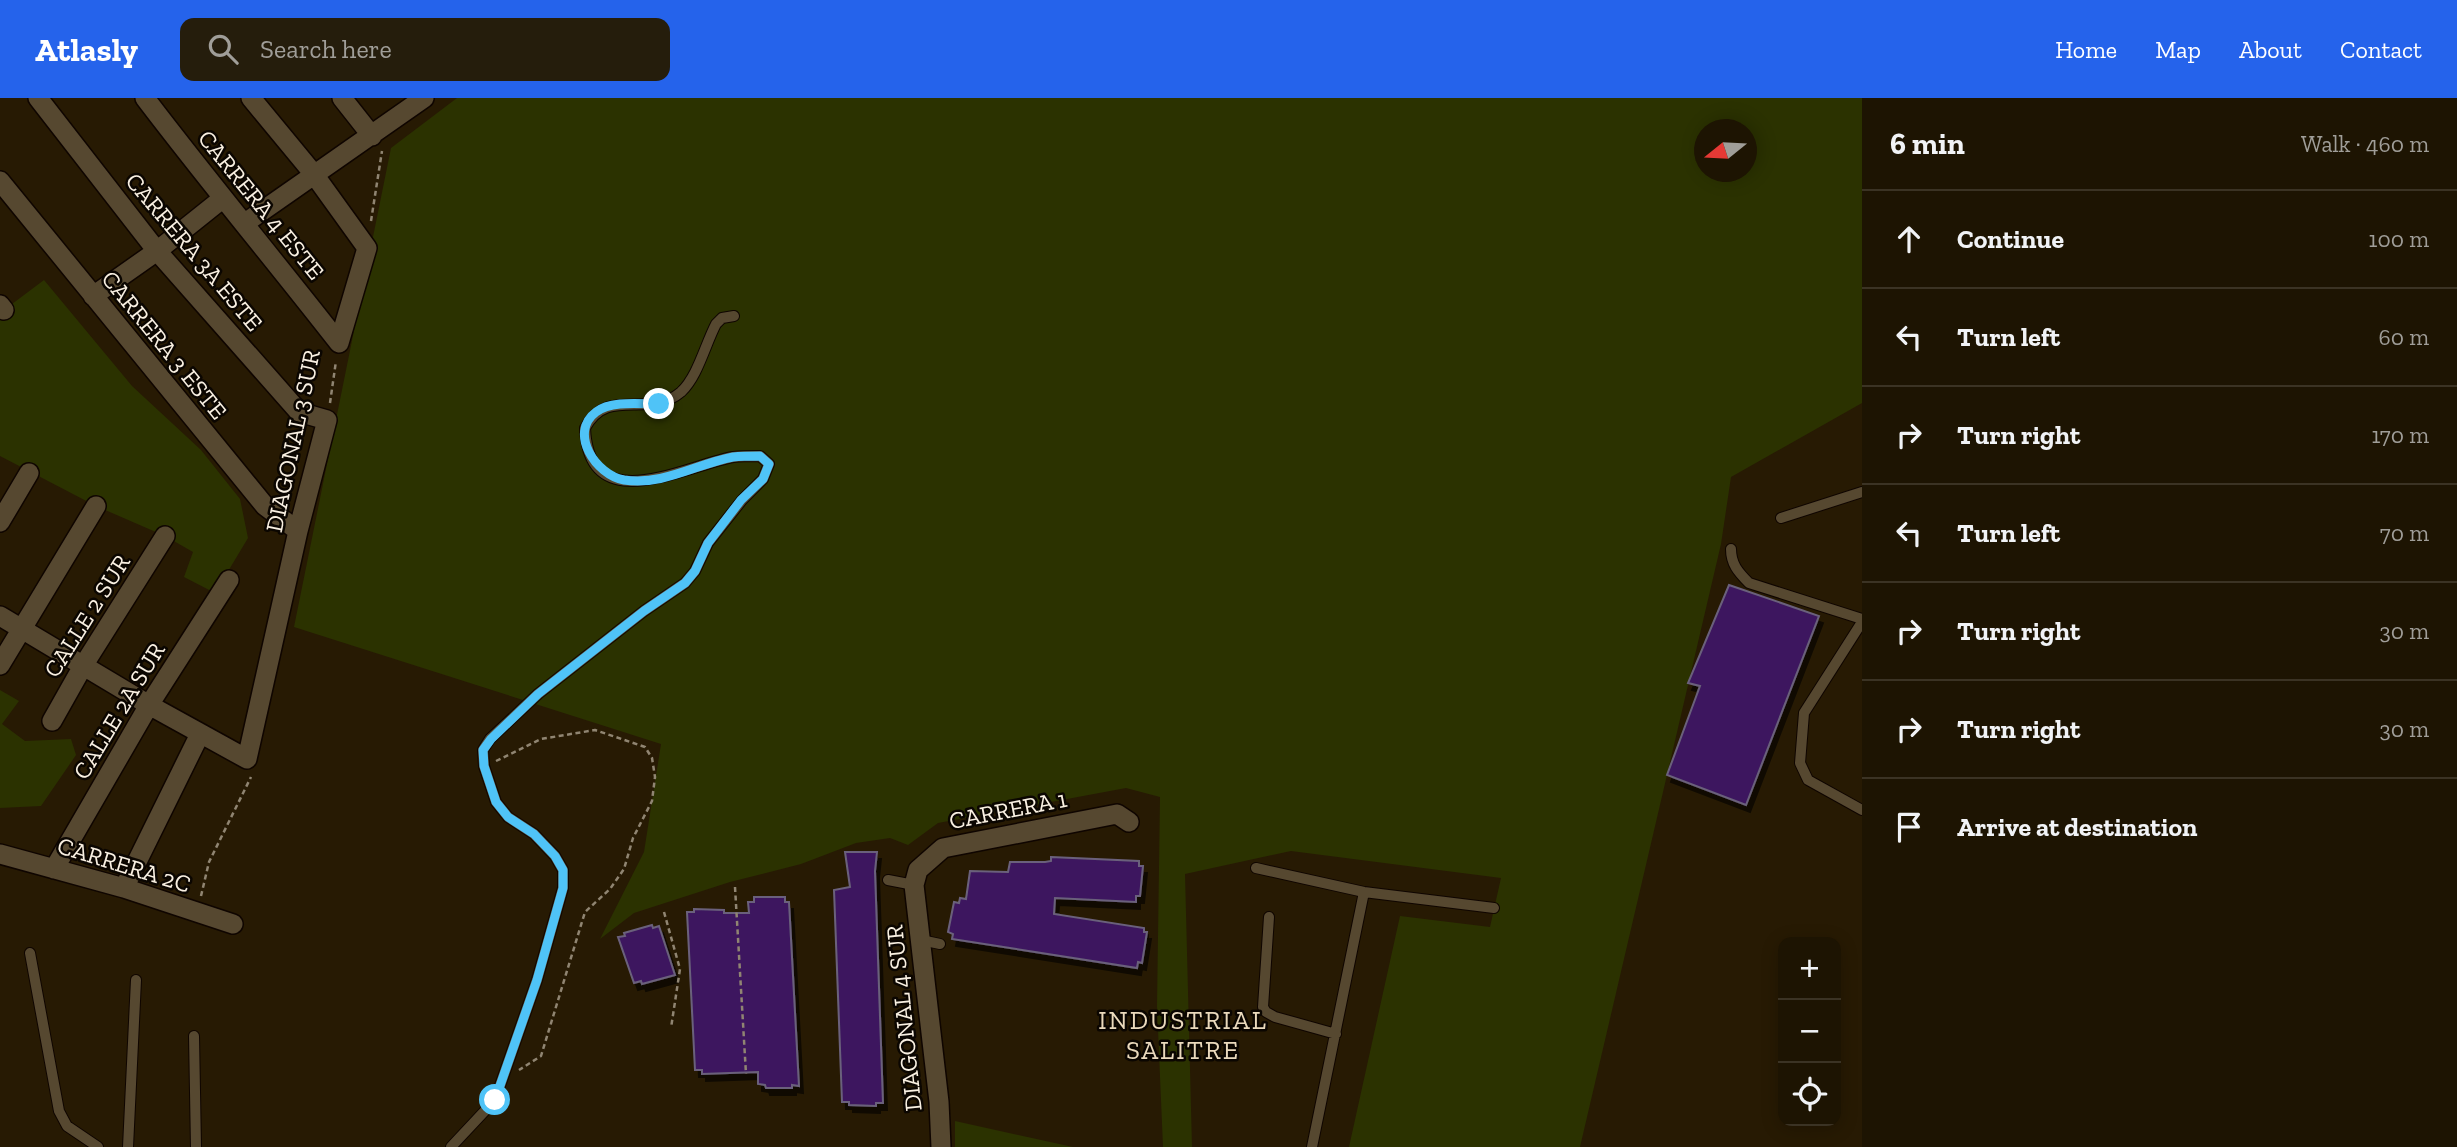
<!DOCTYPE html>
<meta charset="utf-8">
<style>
:root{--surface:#1d1402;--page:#251d0c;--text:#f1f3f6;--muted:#a09e99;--line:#3b3324;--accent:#2563eb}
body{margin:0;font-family:"Zilla Slab",serif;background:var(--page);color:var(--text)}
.controls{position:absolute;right:21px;bottom:21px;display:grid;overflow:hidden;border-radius:14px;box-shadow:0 4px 18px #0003}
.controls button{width:63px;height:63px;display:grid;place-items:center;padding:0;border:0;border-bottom:2px solid var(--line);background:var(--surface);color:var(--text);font:35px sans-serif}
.compass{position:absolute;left:1694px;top:21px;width:63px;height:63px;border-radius:50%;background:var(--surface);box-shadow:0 4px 18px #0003;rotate:252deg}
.stop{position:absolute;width:21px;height:21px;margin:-16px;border:5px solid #4fc3f7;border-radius:50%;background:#fff}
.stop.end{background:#4fc3f7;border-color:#fff;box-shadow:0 2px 7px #0008}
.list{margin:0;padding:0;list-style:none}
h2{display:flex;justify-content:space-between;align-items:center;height:91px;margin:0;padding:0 28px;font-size:30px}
h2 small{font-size:23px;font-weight:400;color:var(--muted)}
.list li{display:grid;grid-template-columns:46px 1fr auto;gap:21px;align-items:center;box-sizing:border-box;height:98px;padding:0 28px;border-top:2px solid var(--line)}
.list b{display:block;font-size:26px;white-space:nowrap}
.list em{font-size:23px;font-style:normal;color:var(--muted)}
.icon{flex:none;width:38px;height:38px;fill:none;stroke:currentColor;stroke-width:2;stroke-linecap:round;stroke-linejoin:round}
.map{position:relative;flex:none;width:1862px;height:1049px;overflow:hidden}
header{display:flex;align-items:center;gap:42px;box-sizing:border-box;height:98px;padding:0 35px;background:var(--accent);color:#fff}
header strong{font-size:33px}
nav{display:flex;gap:38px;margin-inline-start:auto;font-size:24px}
.search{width:490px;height:63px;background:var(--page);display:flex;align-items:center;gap:18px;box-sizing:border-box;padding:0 24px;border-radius:14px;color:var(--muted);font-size:26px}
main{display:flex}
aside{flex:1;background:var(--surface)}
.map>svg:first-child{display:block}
.green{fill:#2b3200;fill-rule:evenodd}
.building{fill:#3c195f;stroke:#6b617b;stroke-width:2;filter:url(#shadow)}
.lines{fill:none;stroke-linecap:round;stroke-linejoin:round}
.lane-casing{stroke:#0f0500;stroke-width:12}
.street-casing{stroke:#0f0500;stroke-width:22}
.path{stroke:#908572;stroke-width:2.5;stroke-dasharray:5 3.5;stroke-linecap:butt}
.lane{stroke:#564830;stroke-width:10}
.street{stroke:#564830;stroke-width:19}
.route{stroke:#4fc3f7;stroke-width:9}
.labels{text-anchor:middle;stroke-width:5;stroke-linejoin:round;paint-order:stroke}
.street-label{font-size:24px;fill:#f9f0e2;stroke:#0b0601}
.neighbourhood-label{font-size:26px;letter-spacing:2px;fill:#ead9bc;stroke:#0b0601}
</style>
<header>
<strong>Atlasly</strong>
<div class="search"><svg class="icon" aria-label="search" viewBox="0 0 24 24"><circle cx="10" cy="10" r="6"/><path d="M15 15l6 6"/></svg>Search here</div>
<nav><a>Home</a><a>Map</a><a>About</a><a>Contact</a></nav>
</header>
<main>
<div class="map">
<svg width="1862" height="1049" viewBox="0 0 1862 1049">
<defs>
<filter id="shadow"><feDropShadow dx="4" dy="7" stdDeviation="0" flood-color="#0009"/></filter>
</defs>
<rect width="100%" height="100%" fill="#271a03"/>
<path class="green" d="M457 0H1862V305L1731 379 1721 446 1580 1049H1349L1400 818 1490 829 1501 780 1291 753 1185 776 1192 1049H1163L1157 908 1160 699 1126 690 938 725 908 747 890 740 856 745 801 766 730 784 634 815 600 841 644 754 661 646 294 529 391 50ZM1704 32H1746V74H1704Z
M44 182 132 288 201 352 240 401 248 440 215 495 184 479 193 454 165 438 96 408 0 358V210L4 212Z
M0 592 19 603 2 626 25 643 71 641 76 657 41 708 0 710Z
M955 1023 1073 1049H955Z"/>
<path class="building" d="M1729 487 1819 518 1746 707 1667 677 1700 588 1688 585Z
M845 754H877L875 773 883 1005H876V1008L849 1007V1004H842L834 792 850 789Z
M1051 759 1139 763V768H1143L1140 798H1136V804L1055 800 1054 816 1144 830V834H1147L1142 865 1138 864 1137 870 952 841 953 836 948 834 954 804 959 805 960 800 966 801 970 773 1008 774 1010 764H1045L1051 763Z
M754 799H785V804H789L799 988 792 987V990H766L765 987 758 986V974L702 976V972H695L687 814H694V811L724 812V815H749L748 804H754Z
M652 827 653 830 659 828 675 877 642 886 641 883 634 885 618 839 625 838 624 835Z"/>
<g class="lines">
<defs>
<path id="lane" d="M1781 420 1862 394
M1731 451C1731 466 1738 474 1749 485L1862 521
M1862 524 1804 615 1800 665 1808 682 1862 712
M1256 770 1364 794 1494 810
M888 782 914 787
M1269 819 1263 909 1266 914 1275 919 1336 936
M921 842 940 846
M30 855 59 1013 67 1028 98 1049
M194 938 196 1049
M128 1049 136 882
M451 1049 495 1002 537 882 563 790V772L555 758 534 736 508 719 496 704 484 668 483 652 490 641 538 596 644 513 685 485 695 473 708 445 742 402 763 381 769 366 760 358C751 358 742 358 733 359 684 368 589 422 585 330 608 287 648 322 681 294 698 278 705 247 716 226L722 220 734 218
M1312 1049 1364 794"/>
<path id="street" d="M145 0C208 83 275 163 339 245
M251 0 313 75 367 150 339 245
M342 0 372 38
M0 83 265 408 298 433
M245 125 424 0
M93 198 157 153 222 101
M0 207 4 212
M0 424 29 375
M0 518 149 607 247 661 298 433 327 322 299 314 157 153 38 0
M0 567 96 408
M52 623 83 568 165 438
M0 756 124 790 233 826
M54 771 149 607 229 482
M124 790 200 636
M941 1049 939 1004 914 787 918 772 943 750 1117 716 1129 724"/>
</defs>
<use href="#lane" class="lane-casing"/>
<use href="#street" class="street-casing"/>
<path class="path" d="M371 123 382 53
M330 305 336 263
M496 663 541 641 595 632 645 649 652 660 655 679 652 703 633 740 624 771 610 791 585 814 541 958 519 972
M735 789 746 976
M201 798 209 764 251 679
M664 814 680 871 671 930"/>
<use href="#lane" class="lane"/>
<use href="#street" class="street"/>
</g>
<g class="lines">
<path class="route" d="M495 1002 537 882 563 790V772L555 758 534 736 508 719 496 704 484 668 483 652 491 641 538 596 644 513 685 485 695 473 708 445 741 402 763 381 769 366 760 358C751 358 742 358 733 359 696 366 663 388 624 382 596 377 568 335 596 314 611 302 641 306 659 306"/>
</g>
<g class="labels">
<g class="street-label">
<text transform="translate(261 107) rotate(51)" y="8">CARRERA 4 ESTE</text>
<text transform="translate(194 154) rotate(50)" y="8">CARRERA 3A ESTE</text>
<text transform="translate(164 247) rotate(51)" y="8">CARRERA 3 ESTE</text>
<text transform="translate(293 343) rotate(-78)" y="8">DIAGONAL 3 SUR</text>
<text transform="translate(87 518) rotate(-58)" y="8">CALLE 2 SUR</text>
<text transform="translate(119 613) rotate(-59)" y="8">CALLE 2A SUR</text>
<text transform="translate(1008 712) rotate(-11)" y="8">CARRERA 1</text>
<text transform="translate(124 767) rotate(17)" y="8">CARRERA 2C</text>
<text transform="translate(904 920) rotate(-96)" y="8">DIAGONAL 4 SUR</text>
</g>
<g class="neighbourhood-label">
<text x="1183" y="931">INDUSTRIAL<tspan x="1183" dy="30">SALITRE</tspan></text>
</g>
</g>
</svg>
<div class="controls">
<button>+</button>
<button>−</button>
<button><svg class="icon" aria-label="locate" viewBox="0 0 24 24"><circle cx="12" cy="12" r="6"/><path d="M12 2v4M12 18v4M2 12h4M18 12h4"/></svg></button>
</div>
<svg class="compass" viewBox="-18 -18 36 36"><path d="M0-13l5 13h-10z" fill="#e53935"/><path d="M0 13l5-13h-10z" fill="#a09e99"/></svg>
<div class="stop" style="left:495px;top:1002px"></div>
<div class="stop end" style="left:659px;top:306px"></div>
</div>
<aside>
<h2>6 min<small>Walk · 460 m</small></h2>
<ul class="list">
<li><svg class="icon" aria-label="ahead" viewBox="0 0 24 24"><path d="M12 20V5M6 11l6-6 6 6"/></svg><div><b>Continue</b></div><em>100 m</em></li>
<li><svg class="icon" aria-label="left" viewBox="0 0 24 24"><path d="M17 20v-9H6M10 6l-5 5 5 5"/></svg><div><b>Turn left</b></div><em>60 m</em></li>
<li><svg class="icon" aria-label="right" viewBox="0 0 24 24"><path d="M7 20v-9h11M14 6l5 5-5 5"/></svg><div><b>Turn right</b></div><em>170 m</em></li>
<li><svg class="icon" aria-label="left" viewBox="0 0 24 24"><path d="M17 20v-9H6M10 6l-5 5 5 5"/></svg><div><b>Turn left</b></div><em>70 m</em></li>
<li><svg class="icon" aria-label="right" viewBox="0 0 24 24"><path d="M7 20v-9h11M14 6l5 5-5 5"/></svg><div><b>Turn right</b></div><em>30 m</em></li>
<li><svg class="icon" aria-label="right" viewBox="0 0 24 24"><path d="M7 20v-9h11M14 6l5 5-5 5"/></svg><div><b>Turn right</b></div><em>30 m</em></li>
<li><svg class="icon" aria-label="arrive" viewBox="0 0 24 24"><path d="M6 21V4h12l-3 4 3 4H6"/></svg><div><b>Arrive at destination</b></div></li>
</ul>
</aside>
</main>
